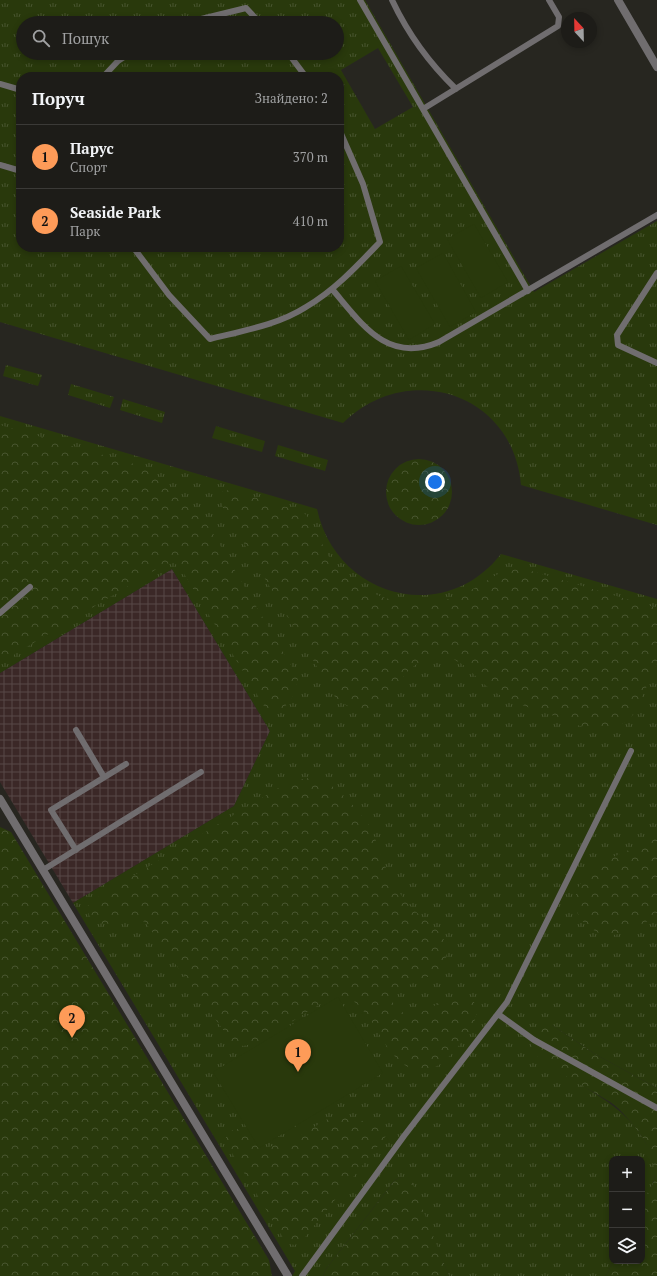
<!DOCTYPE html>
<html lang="uk">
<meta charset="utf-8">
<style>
:root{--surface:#1d1c18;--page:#252521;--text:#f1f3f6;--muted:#a0a1a2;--line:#3b3a37;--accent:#fe9b58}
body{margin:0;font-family:"PT Serif",serif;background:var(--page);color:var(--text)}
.controls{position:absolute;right:12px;bottom:12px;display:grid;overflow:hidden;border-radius:8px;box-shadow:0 2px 6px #0003}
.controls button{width:36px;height:36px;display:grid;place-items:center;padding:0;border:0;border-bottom:1px solid var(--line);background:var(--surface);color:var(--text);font:20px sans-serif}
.compass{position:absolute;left:561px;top:12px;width:36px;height:36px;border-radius:50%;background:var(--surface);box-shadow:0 2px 6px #0003;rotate:338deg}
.you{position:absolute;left:435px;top:482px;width:14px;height:14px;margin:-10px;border:3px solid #fff;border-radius:50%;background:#1a73e8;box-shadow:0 0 0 6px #1a73e833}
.badge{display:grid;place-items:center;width:26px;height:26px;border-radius:50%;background:var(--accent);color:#111;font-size:13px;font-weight:700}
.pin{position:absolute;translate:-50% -33px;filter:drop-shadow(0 1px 2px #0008)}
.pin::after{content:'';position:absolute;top:21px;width:14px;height:12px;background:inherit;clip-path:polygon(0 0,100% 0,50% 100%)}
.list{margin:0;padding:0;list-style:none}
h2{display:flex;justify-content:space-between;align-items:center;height:52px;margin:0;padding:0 16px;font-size:17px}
h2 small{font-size:13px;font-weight:400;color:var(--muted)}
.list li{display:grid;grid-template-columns:26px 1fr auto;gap:12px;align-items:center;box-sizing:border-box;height:64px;padding:0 16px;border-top:1px solid var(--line)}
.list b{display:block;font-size:15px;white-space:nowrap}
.list p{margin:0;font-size:13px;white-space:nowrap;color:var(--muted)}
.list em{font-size:13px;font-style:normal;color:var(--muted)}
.icon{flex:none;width:22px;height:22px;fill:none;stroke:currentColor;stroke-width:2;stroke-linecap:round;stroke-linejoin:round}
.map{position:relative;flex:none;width:657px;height:1276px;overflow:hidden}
.search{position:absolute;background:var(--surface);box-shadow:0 2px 6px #0003;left:16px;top:16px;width:328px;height:44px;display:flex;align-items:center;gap:10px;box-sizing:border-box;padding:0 14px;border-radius:22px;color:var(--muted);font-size:15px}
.panel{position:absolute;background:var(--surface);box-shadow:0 2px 6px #0003;left:16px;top:72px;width:328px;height:180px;border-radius:16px}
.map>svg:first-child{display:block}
.industrial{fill:url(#industrial-grid)}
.grass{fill:url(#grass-tufts);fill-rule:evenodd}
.forest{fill:url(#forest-crowns)}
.pitch{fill:#29390c}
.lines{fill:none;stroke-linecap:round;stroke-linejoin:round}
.lane{stroke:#706d6f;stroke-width:6}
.street{stroke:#706d6f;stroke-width:8}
</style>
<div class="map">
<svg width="657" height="1276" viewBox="0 0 657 1276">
<defs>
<pattern id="industrial-grid" width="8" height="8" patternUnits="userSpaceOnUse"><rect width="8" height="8" fill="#3b2827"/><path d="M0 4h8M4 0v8" fill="none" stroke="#574746"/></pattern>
<pattern id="grass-tufts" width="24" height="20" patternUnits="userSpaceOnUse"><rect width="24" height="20" fill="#29390c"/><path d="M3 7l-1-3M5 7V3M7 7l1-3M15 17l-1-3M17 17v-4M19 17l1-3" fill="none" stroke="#48552f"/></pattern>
<pattern id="forest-crowns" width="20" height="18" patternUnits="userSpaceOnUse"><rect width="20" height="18" fill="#29390c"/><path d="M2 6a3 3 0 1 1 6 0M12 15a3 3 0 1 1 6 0" fill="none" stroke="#48552f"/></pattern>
</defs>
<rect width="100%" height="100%" fill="#272620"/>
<path class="industrial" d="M172 569 270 731 234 806 73 903 0 782V673Z"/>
<path class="grass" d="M0 0H365L534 292 657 221V525L521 485C513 392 407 360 343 423L0 322ZM23 23H337V53H23ZM378 48 413 107 375 129 341 70ZM21 77H339V247H21Z
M6 365 42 375 38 386 3 376Z
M71 384 114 397 110 408 68 395Z
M123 399 165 412 162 423 120 410Z
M0 416 317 509C336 597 444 627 501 554L657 599V1088L595 1054 552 1025 541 1059C578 1087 626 1102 648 1147 653 1158 657 1168 654 1180 652 1188 646 1197 642 1205V1159H612V1261H613L606 1276H449L408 1177H401L395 1180 326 1269 323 1276H292L295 1271 73 903 234 806 270 731 172 569 0 673Z
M216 426 265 441 262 452 212 438Z
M278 445 328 460 325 471 275 456Z"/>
<path class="forest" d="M0 425 134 464C168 480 188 502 211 530L298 677C297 694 282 722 264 706L180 567 174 563 165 564 0 663Z
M386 492a33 33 0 1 1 66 0a33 33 0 1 1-66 0Z
M230 490 303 512C319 528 322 553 340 571 374 604 426 613 469 591 482 585 495 573 509 570 515 569 522 570 528 570L657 608V664L635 712C628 723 611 731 598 730 585 729 572 723 560 718 538 710 513 704 493 691 479 682 470 667 455 660 438 651 415 661 404 676 401 681 399 687 395 692 379 713 354 716 335 697L223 508 220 498 223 491Z
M309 778C315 779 322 780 327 783 340 789 364 816 371 829 380 848 384 869 396 888 401 895 408 905 415 911 431 926 453 936 445 962 440 976 407 984 394 992L392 1001C411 1035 441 993 461 996 501 1002 454 1055 439 1065 432 1069 423 1070 415 1069 382 1064 372 994 335 995L257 1043 243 1046 232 1042 145 922C139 919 133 917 127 917 122 918 117 922 112 923 98 927 86 919 88 905L95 899 290 781Z
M0 827 11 832 269 1260 272 1276H0Z
M657 837V916C643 923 628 934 612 935 604 936 599 934 592 929 572 916 570 896 585 877 602 856 634 851 657 837Z
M545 1025H552L595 1054 657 1088V1276H606L613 1261H642C642 1243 639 1223 642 1206 643 1197 651 1190 654 1181 657 1162 646 1140 634 1126 627 1118 621 1110 613 1104 596 1092 542 1066 534 1052 527 1041 534 1030 545 1025Z
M340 1114 369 1123 382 1125 386 1128V1136L302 1241C296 1246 292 1246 285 1241L226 1143C224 1132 234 1128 244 1129L260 1150 293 1139 333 1116Z
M401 1177H408L412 1182 449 1276H323L326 1269 395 1180Z"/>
<path class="pitch" d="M474 224 508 282 481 298 447 239Z
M443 253 476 312 450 327 416 268Z
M401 266 435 324 409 340 375 281Z
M338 997 383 1073 259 1148 213 1072Z"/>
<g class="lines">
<path class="lane" d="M360 0 528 291
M392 0C408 34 429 63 456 89
M185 23 246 8 260 23
M288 53 306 77
M103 77 118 61 130 53
M0 84 21 90
M423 109 558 26 559 17 549 0
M0 165 21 171
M133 247 169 295 210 339C242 331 278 325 306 307 335 290 357 266 380 242L363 184 339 129
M657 273 617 335 618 345 657 363
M332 289C362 324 387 364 439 342L657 215
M0 613 30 587
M76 730 104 777
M76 850 51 810 126 764
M43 870 201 772
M498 1014 534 1040 657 1108
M302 1276 404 1136 507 1002 631 751"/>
<path class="street" d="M618 0 657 67
M0 799 288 1276"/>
</g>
</svg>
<div class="controls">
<button>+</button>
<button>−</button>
<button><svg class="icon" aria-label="layers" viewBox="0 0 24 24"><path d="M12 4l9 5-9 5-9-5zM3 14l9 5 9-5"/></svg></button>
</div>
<svg class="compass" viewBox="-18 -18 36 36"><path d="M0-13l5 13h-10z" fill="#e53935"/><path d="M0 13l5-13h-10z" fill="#a0a1a2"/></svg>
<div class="you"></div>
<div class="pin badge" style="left:298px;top:1072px">1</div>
<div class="pin badge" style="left:72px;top:1038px">2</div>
<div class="search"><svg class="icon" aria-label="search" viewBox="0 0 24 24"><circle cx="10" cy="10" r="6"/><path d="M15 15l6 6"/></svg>Пошук</div>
<section class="panel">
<h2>Поруч<small>Знайдено: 2</small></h2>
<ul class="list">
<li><span class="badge">1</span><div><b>Парус</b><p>Спорт</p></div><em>370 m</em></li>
<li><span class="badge">2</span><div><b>Seaside Park</b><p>Парк</p></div><em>410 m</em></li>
</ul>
</section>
</div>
